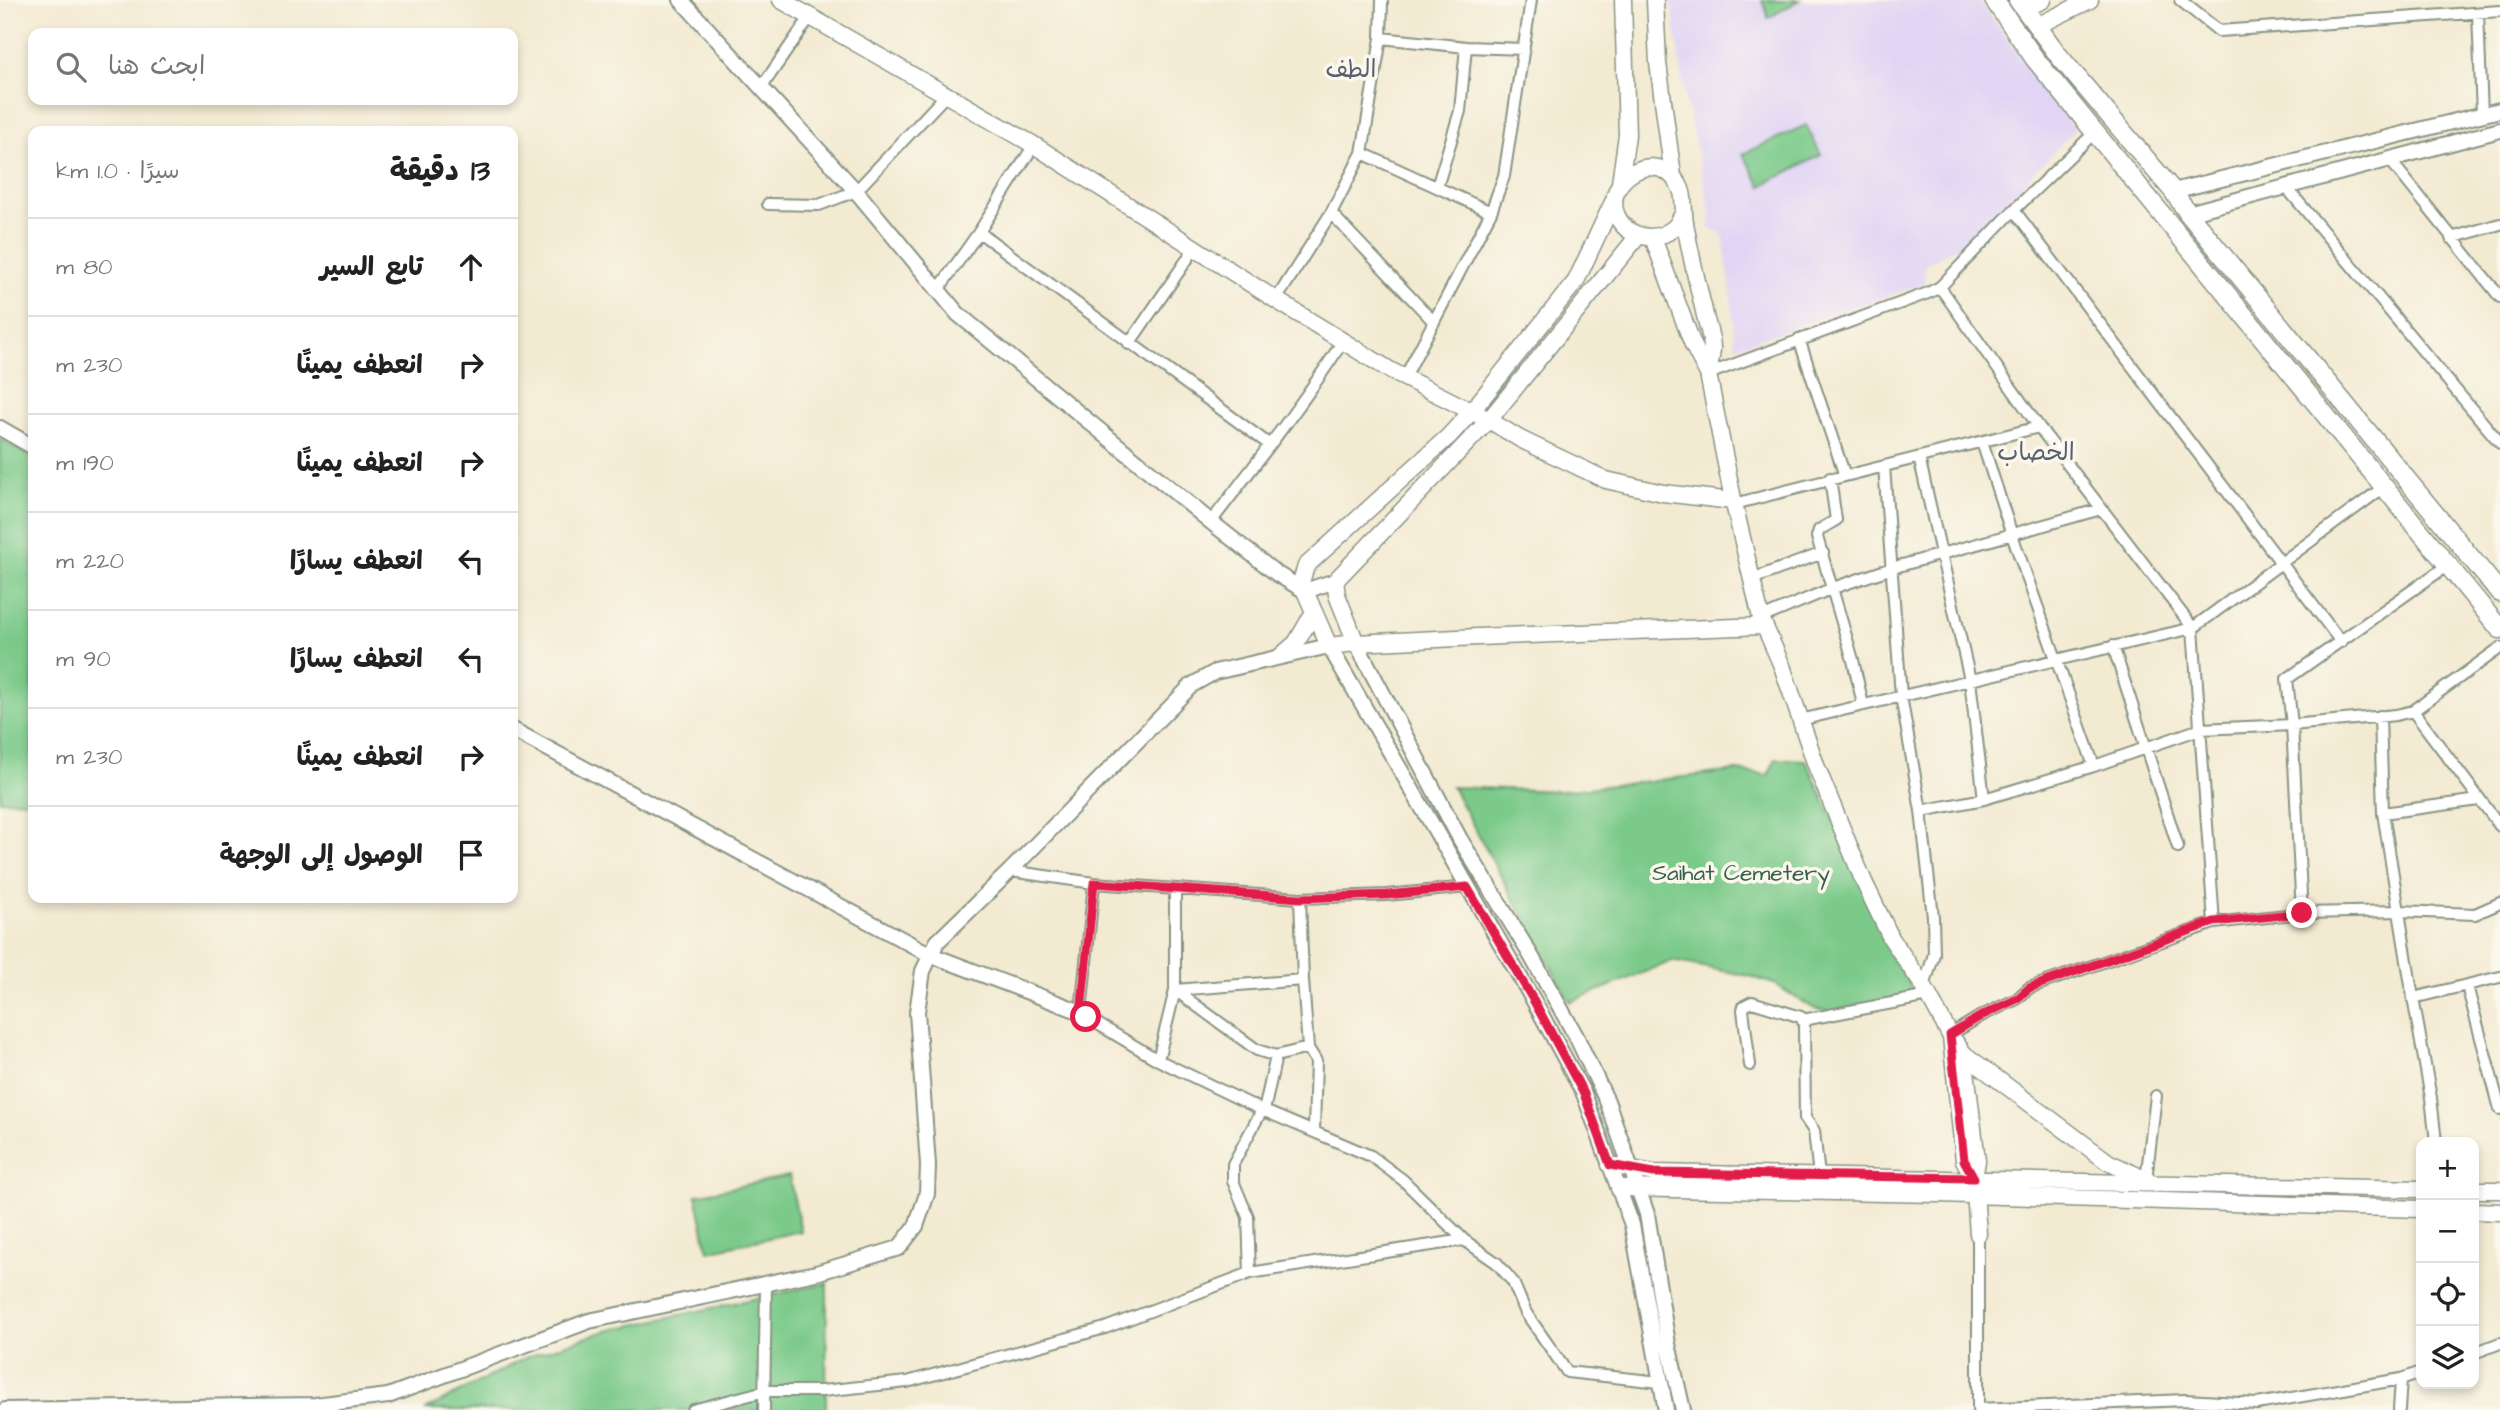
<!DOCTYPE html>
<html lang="ar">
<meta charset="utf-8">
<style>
:root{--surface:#fff;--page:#f6f6f6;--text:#222;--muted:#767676;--line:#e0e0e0}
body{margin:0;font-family:"Architects Daughter","Playpen Sans Arabic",sans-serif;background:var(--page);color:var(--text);direction:rtl}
.controls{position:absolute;right:21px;bottom:21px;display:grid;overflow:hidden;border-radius:14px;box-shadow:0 4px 10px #0003}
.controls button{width:63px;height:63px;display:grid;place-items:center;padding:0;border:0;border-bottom:2px solid var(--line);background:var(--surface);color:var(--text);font:35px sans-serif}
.stop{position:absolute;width:21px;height:21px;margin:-16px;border:5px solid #e11d48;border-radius:50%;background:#fff}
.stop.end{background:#e11d48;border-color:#fff;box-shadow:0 2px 7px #0008}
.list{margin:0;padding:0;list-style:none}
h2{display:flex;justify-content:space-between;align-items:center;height:91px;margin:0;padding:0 28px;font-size:30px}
h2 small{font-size:23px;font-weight:400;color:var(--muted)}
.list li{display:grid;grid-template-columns:46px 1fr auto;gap:21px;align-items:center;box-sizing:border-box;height:98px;padding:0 28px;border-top:2px solid var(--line)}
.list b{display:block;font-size:26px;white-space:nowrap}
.list em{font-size:23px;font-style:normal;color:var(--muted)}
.icon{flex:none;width:38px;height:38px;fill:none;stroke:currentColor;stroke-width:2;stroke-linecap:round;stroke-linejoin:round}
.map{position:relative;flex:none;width:2500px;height:1410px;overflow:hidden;direction:ltr}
.search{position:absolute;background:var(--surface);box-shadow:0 4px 10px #0003;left:28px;top:28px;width:490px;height:77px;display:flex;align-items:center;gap:18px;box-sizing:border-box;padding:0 24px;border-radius:14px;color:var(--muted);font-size:26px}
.panel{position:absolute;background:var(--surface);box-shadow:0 4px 10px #0003;left:28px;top:126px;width:490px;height:777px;border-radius:14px;direction:rtl}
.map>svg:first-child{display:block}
.built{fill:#e1d4f4}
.green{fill:#7cca8a;stroke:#4e845f;stroke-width:2}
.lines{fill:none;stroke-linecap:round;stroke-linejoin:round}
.minor-casing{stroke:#899483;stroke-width:14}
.tertiary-casing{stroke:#899483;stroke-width:18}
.secondary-casing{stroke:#899483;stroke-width:19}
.primary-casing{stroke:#899483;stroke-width:21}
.minor{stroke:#fff;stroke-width:10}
.tertiary{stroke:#fff;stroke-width:14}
.secondary{stroke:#fff;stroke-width:16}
.primary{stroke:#fff;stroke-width:18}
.route{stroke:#e11d48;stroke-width:9}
.labels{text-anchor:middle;stroke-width:7;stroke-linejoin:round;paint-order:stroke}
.park-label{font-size:23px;fill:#36604a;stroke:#fbf7ec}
.neighbourhood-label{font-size:24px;fill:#58616e;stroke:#fbf7ec}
</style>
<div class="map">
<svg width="2500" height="1410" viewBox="0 0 2500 1410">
<rect width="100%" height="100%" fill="#fbf7ec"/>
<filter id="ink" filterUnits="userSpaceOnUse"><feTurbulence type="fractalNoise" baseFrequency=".0143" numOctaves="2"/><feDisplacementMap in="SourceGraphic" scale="14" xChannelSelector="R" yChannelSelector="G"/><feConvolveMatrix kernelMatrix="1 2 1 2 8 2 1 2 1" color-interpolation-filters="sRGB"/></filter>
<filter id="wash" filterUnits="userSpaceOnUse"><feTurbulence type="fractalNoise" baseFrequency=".00686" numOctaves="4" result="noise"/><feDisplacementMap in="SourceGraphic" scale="28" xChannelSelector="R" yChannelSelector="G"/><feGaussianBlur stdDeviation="1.57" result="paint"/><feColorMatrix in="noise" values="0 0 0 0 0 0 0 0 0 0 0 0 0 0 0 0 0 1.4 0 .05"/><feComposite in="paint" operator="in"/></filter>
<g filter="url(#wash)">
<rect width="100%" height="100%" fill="#f3ead2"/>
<path class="built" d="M1671 0H1762L1769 17 1800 0H1978L2075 130 1968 241 1926 264 1924 284 1735 347 1732 300 1723 235 1709 227 1711 216 1685 96Z"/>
<path class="green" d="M1762 0H1800L1768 18Z
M1806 125 1821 155 1761 186 1743 154Z
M0 439 33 458V801L0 800Z
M1776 759 1806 760 1914 995 1832 1012 1815 1009 1774 984 1750 976 1672 961 1570 1002 1452 787 1562 791 1736 771 1768 775Z
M789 1176 801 1231 708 1251 696 1195Z
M827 1283 826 1410H425L527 1357 606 1331Z"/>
</g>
<g filter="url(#ink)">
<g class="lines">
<defs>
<path id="minor" d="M2180 0 2219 31 2500 11
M2478 13 2482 115
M1381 38 1466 47 1524 49
M761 88 810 17
M1362 153 1491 212
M2390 160 2500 297
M1437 187 1460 111 1466 47
M2286 187 2500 443
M768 204 819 205 856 191 946 95
M2014 210 2341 642
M1331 213 1434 322
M979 232 1270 445
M2451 238 2500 224
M1940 287 2039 427 2193 628 2214 923
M938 290 979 232 1034 145
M1276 300 1331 213 1362 153 1381 38 1382 0
M1799 339 1845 476
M1129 344 1195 248
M1708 374 1928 293 1940 287 2014 210 2095 132
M1405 377 1491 212 1504 176 1531 0
M1982 442 2011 532 2094 766
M1919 457 1970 680 1984 799
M1884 466 1901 696 1921 811 1933 917 1934 954 1924 987
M1830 478 1836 520 1819 530 1817 537 1853 660 1863 705
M1734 504 2039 427
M1211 522C1256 463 1303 404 1343 341
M1752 579 1823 553
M1761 618 1833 588 1892 568 2101 509
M2113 646 2178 847
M2413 711 2500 826
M2380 716 2383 813 2413 998 2431 1098 2436 1142
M1800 720 2193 628 2384 487
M1921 811 1984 799 2094 766 2200 729 2292 725 2396 715 2413 711 2500 648
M2383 813 2479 800
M1010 871 1094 883 1300 898 1387 895 1467 887
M1094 883 1081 1012 1086 1017 1158 1060 1262 1110 1371 1156 1403 1180 1464 1240 1497 1263 1513 1282 1526 1313 1567 1372 1660 1382
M2302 913 2292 725 2287 679 2448 565
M2467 986 2500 1109
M1175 990 1257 1050 1276 1056 1308 1048 1303 980 1300 898
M1175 990 1303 980
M2413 998 2500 977
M1803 1020 1929 996
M1950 1035 1981 1016 2017 999 2029 988 2214 923 2302 913 2400 911 2475 914 2500 903
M1308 1048 1316 1061 1314 1131
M1158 1060 1175 990V889
M1750 1065 1743 1010 1744 1006 1752 1002 1801 1017 1804 1024 1805 1118 1814 1131 1819 1176
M1264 1111 1276 1056
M2146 1180 2156 1096
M1250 1273 1248 1217 1233 1181V1164L1262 1110
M2474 1353 2500 1343
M1978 1409 2185 1400 2257 1404 2401 1379 2421 1372
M693 1410 765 1391H822L907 1382 1105 1328 1250 1273 1464 1240
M764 1410 766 1285
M1978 1410V1234
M2399 1410 2401 1379"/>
<path id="tertiary" d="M681 0 856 191 958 314 1211 522 1277 574 1305 591 1335 581
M2173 191 2500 110
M2188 213 2500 130
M0 428 33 447
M1356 643 1460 839 1530 954 1576 1036 1607 1101 1647 1214 1668 1344 1683 1410
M513 730 931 955 1081 1012
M5 1410 315 1405 388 1396 589 1321 816 1273 899 1248 916 1226 927 1194 928 1165 917 1012 923 971 937 942 1010 871 1192 685 1215 672 1329 646 1535 1003 1584 1094 1632 1225 1666 1410"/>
<path id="secondary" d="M781 0 1034 145 1276 300 1393 372 1489 420 1520 439 1606 480 1663 493 1733 501
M1655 0 1658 63 1673 176
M2024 9 2043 0
M2037 26 2090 0
M1620 183 1627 135 1623 0
M1614 200 1576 281 1471 412 1449 436 1306 566 1301 582 1329 646 1356 643 1478 637 1763 626
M1683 214C1681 217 1678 224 1675 227 1656 244 1627 238 1617 216 1602 182 1650 150 1674 178 1687 192 1682 206 1685 223 1690 252 1697 282 1704 311 1706 323 1712 336 1712 348 1712 356 1709 366 1708 374
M1653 238 1693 345 1708 374 1734 504 1761 618 1782 666 1817 768 1864 882 1891 938 1924 987 1950 1035 1964 1054 2108 1162 2155 1184
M1356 643 1337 595 1335 581 1489 420 1638 236
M1281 656 1296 643 1314 612
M1951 1037 1964 1160 1974 1178
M1964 1054 1977 1161 1974 1178 1978 1234
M1610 1165 1654 1173 2421 1189
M1619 1188 1938 1194 2421 1209
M2474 1190H2500
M2474 1211 2500 1212"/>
<path id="primary" d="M1994 0 2035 59 2500 629
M2018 0 2059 56 2173 191 2188 213 2500 593"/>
</defs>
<use href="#minor" class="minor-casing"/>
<use href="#tertiary" class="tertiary-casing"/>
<use href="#secondary" class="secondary-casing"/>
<use href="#primary" class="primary-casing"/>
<use href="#minor" class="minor"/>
<use href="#tertiary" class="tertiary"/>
<use href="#secondary" class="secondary"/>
<use href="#primary" class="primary"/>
</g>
</g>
<g class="lines" filter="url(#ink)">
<path class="route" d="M1086 1017 1081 1012 1094 883 1300 898 1387 895 1467 887 1535 1003 1584 1094 1610 1165 1654 1173 1974 1178 1964 1160 1950 1035 1981 1016 2017 999 2029 988 2214 922 2302 913"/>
</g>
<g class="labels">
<g class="park-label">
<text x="1741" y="880">Saihat Cemetery</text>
</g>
<g class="neighbourhood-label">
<text x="1351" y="77">الطف</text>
<text x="2036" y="460">الخصاب</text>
</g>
</g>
</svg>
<div class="controls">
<button>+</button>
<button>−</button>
<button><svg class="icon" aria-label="locate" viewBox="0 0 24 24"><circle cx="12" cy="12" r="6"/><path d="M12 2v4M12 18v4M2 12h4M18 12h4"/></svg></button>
<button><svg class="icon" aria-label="layers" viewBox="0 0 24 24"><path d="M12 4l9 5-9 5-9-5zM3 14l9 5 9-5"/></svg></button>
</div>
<div class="stop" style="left:1086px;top:1017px"></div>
<div class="stop end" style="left:2302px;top:913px"></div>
<div class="search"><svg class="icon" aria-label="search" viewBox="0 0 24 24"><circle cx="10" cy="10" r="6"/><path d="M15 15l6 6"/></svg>ابحث هنا</div>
<section class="panel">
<h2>13 دقيقة<small>سيرًا · 1.0 km</small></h2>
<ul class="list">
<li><svg class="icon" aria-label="ahead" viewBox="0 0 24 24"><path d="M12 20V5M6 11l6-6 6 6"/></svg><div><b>تابع السير</b></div><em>80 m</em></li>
<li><svg class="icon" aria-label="right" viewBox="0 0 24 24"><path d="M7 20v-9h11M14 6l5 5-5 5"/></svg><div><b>انعطف يمينًا</b></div><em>230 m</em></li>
<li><svg class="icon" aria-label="right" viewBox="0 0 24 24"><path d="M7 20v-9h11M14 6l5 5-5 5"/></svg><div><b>انعطف يمينًا</b></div><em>190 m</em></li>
<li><svg class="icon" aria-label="left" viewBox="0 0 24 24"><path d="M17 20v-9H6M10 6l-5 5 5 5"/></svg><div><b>انعطف يسارًا</b></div><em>220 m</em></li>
<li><svg class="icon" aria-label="left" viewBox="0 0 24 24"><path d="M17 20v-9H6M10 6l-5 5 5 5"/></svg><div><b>انعطف يسارًا</b></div><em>90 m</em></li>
<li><svg class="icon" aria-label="right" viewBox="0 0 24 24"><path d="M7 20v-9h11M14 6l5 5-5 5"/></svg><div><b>انعطف يمينًا</b></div><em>230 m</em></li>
<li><svg class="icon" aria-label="arrive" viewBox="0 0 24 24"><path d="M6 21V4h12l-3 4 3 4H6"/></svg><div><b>الوصول إلى الوجهة</b></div></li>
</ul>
</section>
</div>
